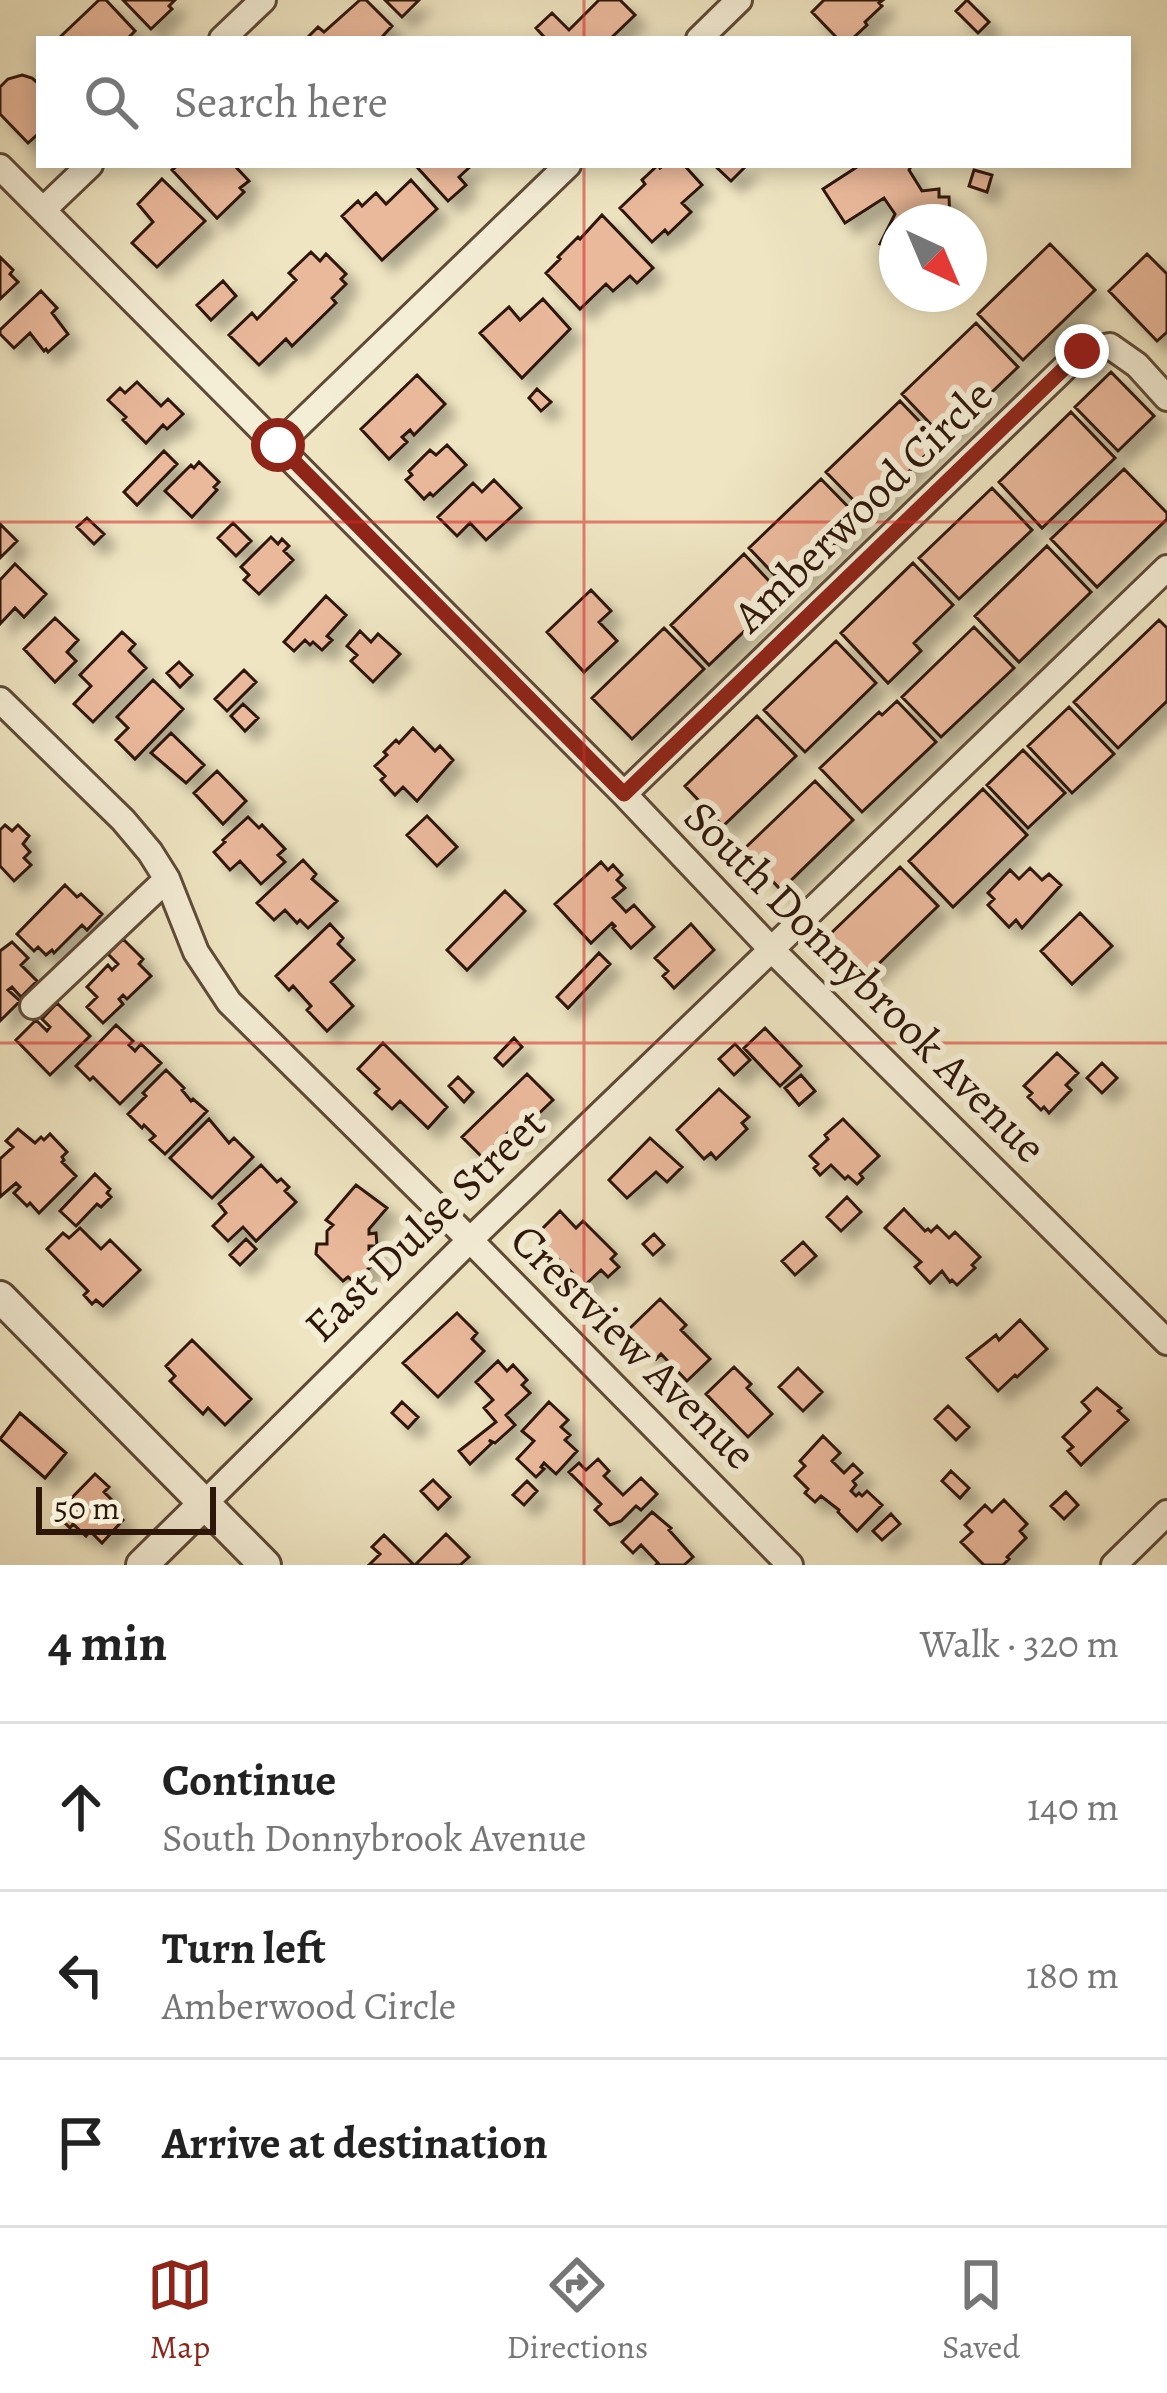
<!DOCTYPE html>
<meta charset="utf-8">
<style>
:root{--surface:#fff;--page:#f6f6f6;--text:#222;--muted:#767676;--line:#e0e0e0;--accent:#8f2418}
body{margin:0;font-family:Alegreya,serif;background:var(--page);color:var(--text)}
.compass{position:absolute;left:879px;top:204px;width:108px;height:108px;border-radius:50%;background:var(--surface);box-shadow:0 6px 18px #0003;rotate:136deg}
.scale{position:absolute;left:36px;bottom:30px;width:180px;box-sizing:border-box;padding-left:12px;border:6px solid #2e1709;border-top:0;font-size:33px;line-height:42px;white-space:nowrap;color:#2e1709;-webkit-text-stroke:9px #f5eed7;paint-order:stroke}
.stop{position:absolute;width:36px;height:36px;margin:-27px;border:9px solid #8f2418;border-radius:50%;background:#fff}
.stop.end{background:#8f2418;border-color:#fff;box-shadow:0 3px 12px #0008}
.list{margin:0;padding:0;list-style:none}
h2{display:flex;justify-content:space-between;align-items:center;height:156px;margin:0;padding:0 48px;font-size:51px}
h2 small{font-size:39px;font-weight:400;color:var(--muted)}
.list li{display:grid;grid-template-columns:78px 1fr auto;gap:36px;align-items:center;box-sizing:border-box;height:168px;padding:0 48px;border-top:3px solid var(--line)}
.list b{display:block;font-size:45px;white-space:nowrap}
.list p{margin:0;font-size:39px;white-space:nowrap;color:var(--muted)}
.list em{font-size:39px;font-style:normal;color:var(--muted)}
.icon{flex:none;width:66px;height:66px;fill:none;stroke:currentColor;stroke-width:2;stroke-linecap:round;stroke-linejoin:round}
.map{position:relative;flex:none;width:1167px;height:1565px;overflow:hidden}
.search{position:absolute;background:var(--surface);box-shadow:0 6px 18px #0003;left:36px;right:36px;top:36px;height:132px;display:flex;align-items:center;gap:30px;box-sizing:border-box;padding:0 42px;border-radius:0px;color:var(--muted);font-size:45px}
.sheet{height:660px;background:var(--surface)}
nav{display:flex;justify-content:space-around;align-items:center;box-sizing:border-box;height:168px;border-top:3px solid var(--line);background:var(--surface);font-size:33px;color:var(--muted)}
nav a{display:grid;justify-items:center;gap:6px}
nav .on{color:var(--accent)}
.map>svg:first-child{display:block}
.building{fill:#eab89b;stroke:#2e1709;stroke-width:3;filter:url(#shadow)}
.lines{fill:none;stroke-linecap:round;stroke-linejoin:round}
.minor-casing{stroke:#5e4a37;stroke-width:30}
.tertiary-casing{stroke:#5e4a37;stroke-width:36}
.minor{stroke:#f5eed7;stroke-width:24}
.tertiary{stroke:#f5eed7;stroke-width:30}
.route{stroke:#8f2418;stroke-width:15}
.grid{fill:none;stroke:#d62828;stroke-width:3;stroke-opacity:0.55}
.labels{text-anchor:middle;stroke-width:12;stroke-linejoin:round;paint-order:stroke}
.street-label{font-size:45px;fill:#2e1709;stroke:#f5eed7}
</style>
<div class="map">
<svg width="1167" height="1565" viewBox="0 0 1167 1565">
<defs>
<filter id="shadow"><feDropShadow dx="11" dy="11" stdDeviation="6" flood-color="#0004"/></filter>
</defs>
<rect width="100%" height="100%" fill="#efe5c2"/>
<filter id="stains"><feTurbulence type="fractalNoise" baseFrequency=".00167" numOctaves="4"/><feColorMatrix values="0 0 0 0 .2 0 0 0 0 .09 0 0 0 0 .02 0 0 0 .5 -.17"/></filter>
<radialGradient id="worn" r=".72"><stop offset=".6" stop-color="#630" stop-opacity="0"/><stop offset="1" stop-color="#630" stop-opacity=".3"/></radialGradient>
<path class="building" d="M99 0H106L135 31 127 39H58Z
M123 0H175L169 6 172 9 151 29Z
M360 0H366L392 26 382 37 385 39H306L318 27 324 32Z
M385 0H419L402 17Z
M599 0H620L635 15 610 39H546L536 28 552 13 569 30Z
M824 0H883L879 3 882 6 865 22 867 25 852 39H838L812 12Z
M967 0 989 22 978 33 956 11Z
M22 75 32 78 39 84V133L28 143 0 114V87L8 79Z
M178 165H234L249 181 240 188 244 192 217 218 172 170Z
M415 165H472L459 177 466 185 448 201Z
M658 165 660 168 664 165H684L702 185 682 203 691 212 668 234 665 230 652 242 620 208 645 184 642 180Z
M714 165H747L731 181Z
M860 165H912L909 170 922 191 939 189V197H949L950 218 944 222H897V252L880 244 895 214 884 198 845 223 823 189Z
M974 170 992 175 987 192 969 186Z
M162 179 205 221 157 267 132 243 153 222 138 204Z
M411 180 437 209 382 260 342 216 358 201 362 206 376 193 386 204Z
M602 215 653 268 637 283 630 276 613 291 606 284 580 309 546 273 560 259 558 257 578 237 580 239Z
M1050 244 1095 290 1023 360 978 314Z
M311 252 320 261 326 254 346 274 341 279 346 284 332 298 336 303 292 346 286 339 259 365 229 335 252 313 257 319 296 280 289 273Z
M1147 254 1167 274V332L1157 341 1109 291Z
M0 257 13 270 10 274 18 282 0 299Z
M223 281 236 296 211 320 197 305Z
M41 291 57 308 52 313 68 334 48 352 46 349 44 351 30 333 14 348 0 334V330Z
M543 299 570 329 522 378 480 333 509 307 520 320Z
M976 323 1018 367 944 438 902 394Z
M1111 372 1154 416 1118 451 1075 407Z
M417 375 445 404 414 435 410 430 402 437 407 442 389 459 361 429Z
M137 382 161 406 168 399 183 414 167 429 163 425 146 443 123 420 126 417 108 400 120 388 125 393Z
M537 389 551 402 541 411 529 398Z
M900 401 939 442 866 513 826 472Z
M1071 412 1115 458 1042 528 999 482Z
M447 445 466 465 433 496 430 493 424 499 406 480 412 475 409 471 430 450 436 455Z
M164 451 177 464 137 505 124 492Z
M199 462 219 482 214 487 217 490 192 517 165 491 191 465 194 468Z
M1124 469 1167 513V519L1097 587 1051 539Z
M821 479 860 519 788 589 749 548Z
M494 480 521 508 486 540 470 523 457 536 438 517 473 483 482 492Z
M992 488 1032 530 959 599 919 558Z
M87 518 104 534 94 544 77 527Z
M233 523 251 541 236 556 218 538Z
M0 524 17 541 0 558Z
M271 537 278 544 282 539 289 546 284 551 293 560 259 594 244 580 249 575 241 567Z
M1047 546 1091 592 1019 662 975 616Z
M744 554 782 595 709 665 671 625Z
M913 563 953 605 914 643 921 651 888 683 841 633Z
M15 564 46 594 24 617 15 608 0 624V580Z
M591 590 611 611 599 622 617 641 584 672 547 632Z
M326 596 346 615 327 636 332 640 322 650 313 642 310 645 305 640 294 651 284 642Z
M55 618 78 640 67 652 76 661 55 682 24 649Z
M1159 620 1167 628V701L1118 748 1074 702Z
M974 627 1014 668 941 737 902 697Z
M664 628 704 669 632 739 592 698Z
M360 631 371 642 378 634 400 654 373 682 351 661 357 655 347 646Z
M122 632 135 644 129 651 146 668 93 722 74 704 91 686 80 675Z
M836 641 876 683 805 752 764 710Z
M179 662 192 675 180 687 167 673Z
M244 670 256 682 227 711 215 699Z
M153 680 183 709 135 759 116 740 128 728 117 717Z
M897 701 936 742 862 812 820 768 879 712 882 715Z
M243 704 258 718 245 731 231 716Z
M1069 707 1114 754 1072 793 1028 746Z
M757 716 796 756 723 826 685 786Z
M413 728 435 751 440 746 453 760 417 801 403 787 395 795 381 780 385 776 375 766 387 755 384 752 396 740 399 743Z
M171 733 204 765 186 783 151 753Z
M1023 750 1065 793 1028 828 987 785Z
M217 771 246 801 223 824 194 793Z
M815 781 853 820 781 890 743 850Z
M983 789 1027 835 953 907 909 861Z
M427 816 457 847 437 866 407 835Z
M248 817 259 828 262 825 285 849 278 855 285 862 261 884 240 861 230 870 214 852 225 842 223 840Z
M5 825 12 831 18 825 29 836 23 844 30 852 24 858 31 865 14 881 0 866V830Z
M303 860 316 874 312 879 337 901 308 928 300 920 297 923 285 910 274 920 257 903Z
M601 862 608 870 613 865 622 875 617 880 625 888 613 898 626 912 634 905 654 927 631 948 613 928 615 926 612 923 591 943 555 904Z
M900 867 938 906 865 977 827 937Z
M1030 868 1042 880 1049 874 1061 885 1022 928 1016 920 1009 927 988 905 994 899 988 893 1010 870 1019 879Z
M65 885 77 897 81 894 102 914 87 930 82 925 54 953 52 950 46 955 38 947 34 951 17 934Z
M505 891 525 911 467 970 447 950Z
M1080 913 1112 946 1072 984 1041 951Z
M330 924 343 938 338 944 354 960 331 982 353 1006 327 1031 307 1010 311 1006 293 986 289 990 276 976Z
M691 924 714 950 674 988 663 976 668 971 655 958Z
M123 939 143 959 139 964 151 976 127 999 123 995 119 999 123 1004 103 1023 87 1007 97 997 87 987 108 965 112 970 118 964 108 954Z
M12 942 28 958 21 965 37 981 21 997 12 987 8 990 20 1001 0 1021V951Z
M599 953 610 964 568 1008 557 997Z
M57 1003 90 1036 50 1075 16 1040 36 1020 47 1031 50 1027 42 1019Z
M116 1025 133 1041 129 1045 135 1051 141 1044 161 1063 120 1104 93 1077 90 1080 76 1066Z
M765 1028 801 1066 780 1086 744 1048Z
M514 1038 522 1047 503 1066 495 1058Z
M383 1043 447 1107 428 1128 400 1101 392 1109 375 1093 379 1089 358 1069Z
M735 1044 750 1060 734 1075 719 1059Z
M1057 1053 1078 1073 1066 1085 1071 1090 1049 1113 1044 1107 1041 1110 1028 1097 1032 1093 1024 1086Z
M1102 1063 1117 1078 1102 1093 1087 1078Z
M166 1070 184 1088 182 1090 191 1101 193 1099 207 1111 165 1154 150 1140 155 1136 144 1125 142 1128 128 1114 146 1096 143 1093Z
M527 1074 553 1100 532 1120 535 1123 518 1139 510 1131 482 1157 462 1137Z
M801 1075 815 1091 799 1105 785 1088Z
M458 1077 473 1092 464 1102 449 1086Z
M719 1089 749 1117 742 1123 747 1129 716 1159 711 1153 704 1159 677 1130Z
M209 1119 229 1143 234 1138 253 1157 212 1198 170 1158Z
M843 1119 879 1156 860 1174 863 1178 857 1184 848 1176 845 1179 831 1165 820 1175 814 1168 818 1164 810 1156 828 1139 825 1135Z
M18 1129 35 1143 41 1137 44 1140 50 1134 67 1152 62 1157 64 1160 62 1162 76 1176 39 1213 30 1203 27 1206 14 1193 20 1187 16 1183 0 1197V1159L13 1147 6 1141Z
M650 1138 682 1167 667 1182 656 1172 627 1198 609 1180Z
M261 1165 277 1182 281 1179 289 1187 285 1191 296 1202 256 1241 243 1227 228 1241 213 1226 226 1213 219 1204Z
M95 1174 110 1189 107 1193 111 1197 101 1207 97 1204 76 1226 60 1211Z
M356 1185 387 1208 369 1229V1234L376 1233 377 1246H369V1250L378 1260 354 1282 348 1277 343 1281 316 1254 317 1244H327V1231L333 1225 326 1220Z
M847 1197 861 1212 841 1231 827 1217Z
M904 1209 925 1231 928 1229 931 1232 937 1226 949 1238 955 1232 980 1257 972 1265 975 1268 957 1285 952 1280 950 1282 942 1271 930 1283 915 1267 921 1262 885 1228Z
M560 1211 576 1228 583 1221 616 1254 611 1259 619 1267 608 1277 601 1270 585 1285 558 1259 554 1263 544 1254 549 1249 535 1236Z
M80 1228 101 1249 110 1240 140 1270 103 1306 96 1300 92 1304 84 1295 88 1291 47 1249 63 1233 69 1238Z
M654 1234 664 1245 653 1255 643 1244Z
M246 1239 256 1249 240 1265 230 1255Z
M803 1242 816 1256 795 1275 782 1261Z
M660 1299 686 1325 681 1330 710 1359 687 1381 661 1354 656 1359 628 1330Z
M457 1313 477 1333 472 1339 484 1351 438 1397 403 1363Z
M1020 1320 1047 1349 1017 1377 1015 1375 998 1391 967 1358 996 1335 999 1340Z
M192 1340 251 1399 225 1425 208 1408 203 1414 170 1381 175 1376 166 1366Z
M498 1361 507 1371 513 1365 527 1380 522 1385 530 1393 506 1415 515 1425 495 1443 489 1440 492 1443 470 1464 459 1451 496 1422 484 1408 493 1400 476 1382Z
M734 1367 751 1384 747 1388 772 1414 748 1437 706 1394Z
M798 1368 822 1392 803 1411 779 1387Z
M1097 1388 1121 1408 1118 1411 1128 1420 1081 1465 1068 1451 1073 1447 1063 1437 1090 1411 1082 1402Z
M402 1402 418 1417 408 1428 392 1413Z
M549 1402 568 1420 561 1427 570 1435 565 1440 577 1451 556 1474 544 1463 541 1467 544 1469 536 1477 517 1459 534 1441 522 1431Z
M948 1406 969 1427 956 1440 935 1419Z
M20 1413 66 1453 45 1478 0 1439Z
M823 1436 840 1453 832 1461 844 1473 853 1464 862 1473 853 1481 856 1485 851 1491 856 1496 859 1493 862 1496 867 1491 882 1505 857 1531 838 1512 839 1510 821 1496 815 1502 805 1493 808 1489 795 1476 805 1466 800 1461Z
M598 1459 609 1471 604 1476 623 1495 641 1478 657 1494 641 1510 636 1506 621 1521 610 1525 595 1510 601 1504 569 1472 579 1463 586 1470Z
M951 1471 969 1488 960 1498 942 1481Z
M95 1474 109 1487 104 1492 115 1503 111 1508 123 1520 102 1543 90 1531 86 1536 73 1524 70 1528 56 1514Z
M433 1480 450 1497 438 1509 421 1491Z
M527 1481 537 1491 524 1505 513 1495Z
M1066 1492 1078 1505 1064 1519 1051 1506Z
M1004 1500 1027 1524 1020 1531 1026 1538 1007 1557 1009 1559 1003 1565H984L961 1542 972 1532 965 1525 985 1505 992 1512Z
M652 1512 671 1528 669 1530 693 1557 684 1565H656L658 1563 641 1545 633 1553 622 1542Z
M891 1514 900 1524 882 1540 873 1531Z
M446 1534 469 1557 460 1565H415Z
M384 1535 414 1565H369L380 1554 372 1547Z"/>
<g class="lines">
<defs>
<path id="minor" d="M222 39 263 0
M699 39 739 0
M0 167 624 794 771 949 1167 1342
M44 209 90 165
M278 445 568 165
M0 700 123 820 150 852 167 879 196 952 229 1002 470 1240 790 1565
M624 794 1082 351 1110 346 1137 365 1167 398
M33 1006 167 879
M205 1503 470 1240 1167 568
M1114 1565 1167 1513"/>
<path id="tertiary" d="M0 1297 265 1565
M142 1565 205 1503"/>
</defs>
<use href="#minor" class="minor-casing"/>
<use href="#tertiary" class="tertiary-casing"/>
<use href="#minor" class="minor"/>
<use href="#tertiary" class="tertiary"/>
</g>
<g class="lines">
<path class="route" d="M278 445 624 794 1082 351"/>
</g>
<path class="grid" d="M584 0V39M584 165V1565M0 522H1167M0 1043H1167"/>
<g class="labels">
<g class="street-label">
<text transform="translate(862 505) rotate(-44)" y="16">Amberwood Circle</text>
<text transform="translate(866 981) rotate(45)" y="16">South Donnybrook Avenue</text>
<text transform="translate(424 1224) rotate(-44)" y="16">East Dulse Street</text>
<text transform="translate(634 1346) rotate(45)" y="16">Crestview Avenue</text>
</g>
</g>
<rect width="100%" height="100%" filter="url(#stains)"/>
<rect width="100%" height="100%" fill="url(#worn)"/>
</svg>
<svg class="compass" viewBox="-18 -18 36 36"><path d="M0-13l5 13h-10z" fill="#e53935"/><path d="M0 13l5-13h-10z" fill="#767676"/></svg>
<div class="scale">50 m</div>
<div class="stop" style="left:278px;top:445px"></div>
<div class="stop end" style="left:1082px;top:351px"></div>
<div class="search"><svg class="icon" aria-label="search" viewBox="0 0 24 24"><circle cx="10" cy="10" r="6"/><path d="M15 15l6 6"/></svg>Search here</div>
</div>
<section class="sheet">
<h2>4 min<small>Walk · 320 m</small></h2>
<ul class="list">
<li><svg class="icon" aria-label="ahead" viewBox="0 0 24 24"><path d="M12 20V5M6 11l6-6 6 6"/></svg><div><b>Continue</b><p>South Donnybrook Avenue</p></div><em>140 m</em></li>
<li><svg class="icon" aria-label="left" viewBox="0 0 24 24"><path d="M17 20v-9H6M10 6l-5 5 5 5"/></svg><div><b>Turn left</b><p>Amberwood Circle</p></div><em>180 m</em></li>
<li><svg class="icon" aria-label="arrive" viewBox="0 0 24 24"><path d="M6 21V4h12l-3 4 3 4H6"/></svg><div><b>Arrive at destination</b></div></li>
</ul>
</section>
<nav>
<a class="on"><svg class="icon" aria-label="map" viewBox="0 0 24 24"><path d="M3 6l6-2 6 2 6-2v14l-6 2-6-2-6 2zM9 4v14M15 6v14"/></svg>Map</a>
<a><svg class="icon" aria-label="directions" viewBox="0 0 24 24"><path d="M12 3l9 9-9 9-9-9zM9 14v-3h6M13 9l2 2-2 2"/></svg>Directions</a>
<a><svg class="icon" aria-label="saved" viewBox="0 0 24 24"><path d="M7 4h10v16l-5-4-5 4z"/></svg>Saved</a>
</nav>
